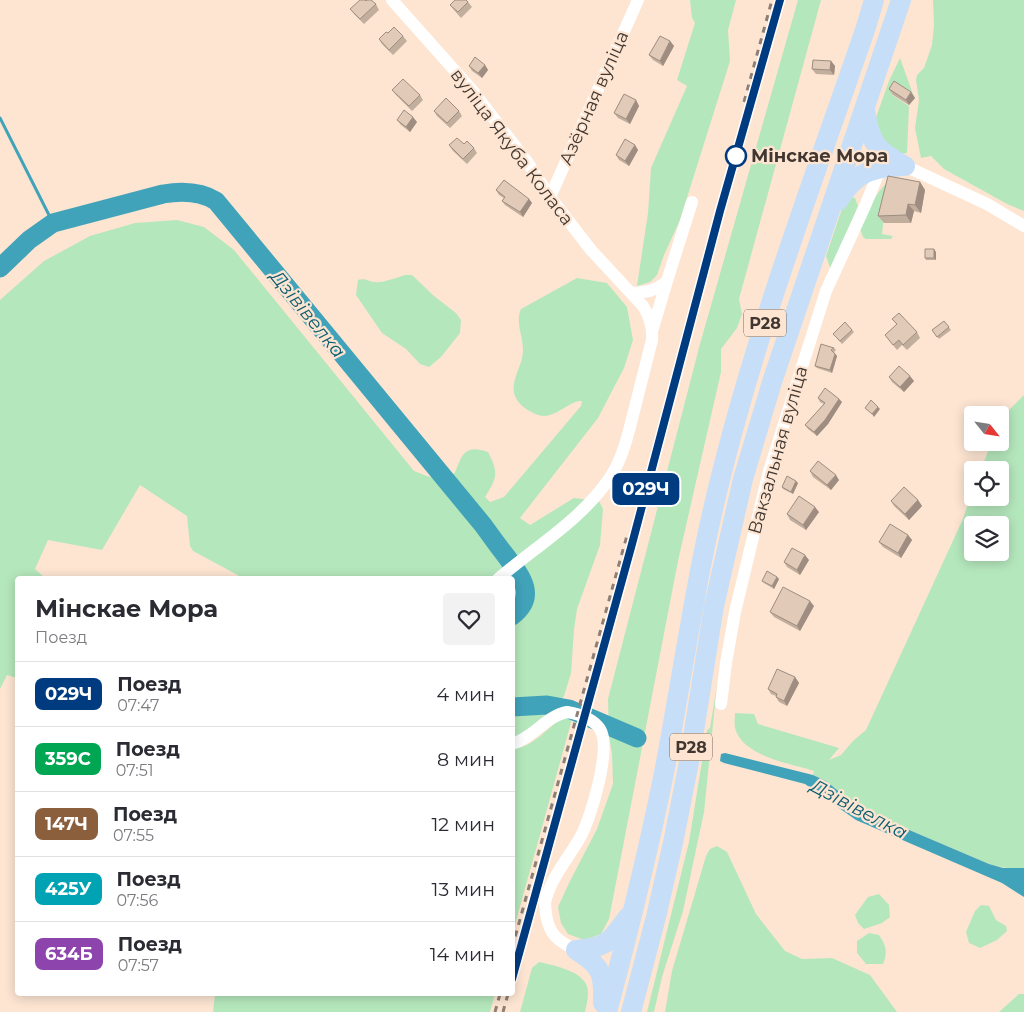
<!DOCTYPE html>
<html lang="ru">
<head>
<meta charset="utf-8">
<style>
  :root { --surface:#fff; --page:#f2f2f3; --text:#2b2b33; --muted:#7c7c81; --line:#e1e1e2 }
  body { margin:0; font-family:Montserrat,sans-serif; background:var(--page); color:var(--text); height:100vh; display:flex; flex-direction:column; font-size:19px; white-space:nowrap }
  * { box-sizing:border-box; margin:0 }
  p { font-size:16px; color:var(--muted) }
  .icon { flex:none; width:28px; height:28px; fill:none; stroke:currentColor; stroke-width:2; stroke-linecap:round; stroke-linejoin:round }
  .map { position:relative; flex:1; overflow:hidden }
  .details { position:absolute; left:15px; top:576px; width:500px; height:420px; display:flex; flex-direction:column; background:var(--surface); border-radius:5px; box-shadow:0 2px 12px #0003 }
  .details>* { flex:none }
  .badge { padding:0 10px; border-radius:8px; font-size:18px; line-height:32px }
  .needle { width:32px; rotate:120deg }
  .fabs { position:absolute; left:964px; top:406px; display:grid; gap:10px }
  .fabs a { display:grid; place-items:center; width:45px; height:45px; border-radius:5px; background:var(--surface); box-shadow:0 2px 12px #0003; font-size:25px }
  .map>.badge { position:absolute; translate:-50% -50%; box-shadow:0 0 0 2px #fff }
  .round { display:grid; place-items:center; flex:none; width:52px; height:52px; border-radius:5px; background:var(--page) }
  .headline { display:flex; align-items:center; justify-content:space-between; height:85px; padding:0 20px }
  h1 { font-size:24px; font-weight:700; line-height:38px }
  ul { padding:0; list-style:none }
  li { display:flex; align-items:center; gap:15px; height:65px; padding:0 20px; border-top:1px solid var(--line) }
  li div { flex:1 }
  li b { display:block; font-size:19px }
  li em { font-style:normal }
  li .badge { min-width:55px; font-weight:700; text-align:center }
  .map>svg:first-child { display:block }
  .green { fill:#b5e7bc; fill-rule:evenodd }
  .water { fill:#41a3ba }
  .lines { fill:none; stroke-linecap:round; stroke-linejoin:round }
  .stream { stroke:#41a3ba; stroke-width:3 }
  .river { stroke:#41a3ba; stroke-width:19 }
  .minor { stroke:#fff; stroke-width:12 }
  .trunk { stroke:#c6def7; stroke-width:20 }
  .rail { stroke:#8e7e73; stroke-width:3; stroke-dasharray:6 6; stroke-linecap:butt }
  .wall { fill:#c2ae9d }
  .shaded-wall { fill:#9e8d80 }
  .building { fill:#e1cab7; stroke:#9e8d80 }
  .line-casing { stroke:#fff; stroke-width:11 }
  .line { stroke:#003b80; stroke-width:8 }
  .stop-dot { fill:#fff; stroke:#003b80; stroke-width:2.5 }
  .labels { text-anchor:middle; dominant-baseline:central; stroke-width:4.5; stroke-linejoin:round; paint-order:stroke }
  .shield { fill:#fde5d2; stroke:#796b61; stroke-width:1 }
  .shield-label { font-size:16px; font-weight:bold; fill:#413730 }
  .street-label { font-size:18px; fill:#413730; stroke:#fde5d2 }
  .stop-label { font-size:18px; font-weight:bold; fill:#413730; stroke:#fde5d2; text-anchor:start }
  .water-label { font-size:19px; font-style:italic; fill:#0c5e6f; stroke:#fde5d2 }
</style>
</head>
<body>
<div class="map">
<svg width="1024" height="1012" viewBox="0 0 1024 1012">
  <rect width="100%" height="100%" fill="#fde5d2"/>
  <path class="green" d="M690 0H736L728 30 730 61 680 220 664 255 657 275 650 282 637 286 648 213 651 168 687 86 677 80 695 23 692 18Z
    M798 0H821L739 299 742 314 737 328 721 349V372L678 561 609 919 601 934 584 940 568 934 561 923 558 907 570 881 597 829 613 784 612 754 609 736 608 699 700 344Z
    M933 0H1024V211L1007 204 944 169 931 156 921 158 915 128 919 100 916 80 917 75 924 68 932 45 934 25Z
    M900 58 914 97 898 86 892 95 909 106 907 153 898 154 881 137 875 120 889 81Z
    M888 182 882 234 893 236 891 239H866L863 237 860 229C868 212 874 194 888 182Z
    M846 197 855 198 858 206 831 270 826 256Z
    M177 220 204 227 234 250 414 471C424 475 437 481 448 478 463 475 453 439 488 452 499 473 497 478 485 497L490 502 504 497 581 406 582 401C571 400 559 415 544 416 538 416 531 412 526 409 500 390 523 371 523 350 523 335 515 322 521 309L577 278 607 283 627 307 633 340 624 368 598 418 520 518 530 525 574 498 599 501 603 509 600 545 577 609 574 630 571 673 564 696 550 716 513 742 512 579H245L193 551 190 546 187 516 140 485 102 550 48 540 35 569 46 579H18L17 678 7 675 0 689V300L44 261 90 236 135 223Z
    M405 275H412L434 296 456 313 461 320 460 333 441 357 429 367 420 364 406 349 382 333 356 295 358 280C367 278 366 281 374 282 384 283 395 278 405 275Z
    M1024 395V868C1011 870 1001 867 989 864L874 815 859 808 826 781 813 775 814 771C790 763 743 757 735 728 734 724 735 717 735 713L754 714 758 724 839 748 829 760 841 755 853 741 866 730 962 521 972 493V498H1000V470H981L991 443 1000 442 1001 418ZM972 525H1000V552H972Z
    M717 685 704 812 683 911 662 977 654 1012H647L689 842 707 730 710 728Z
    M563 717 572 719 513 932V749C535 746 546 729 563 717Z
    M717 846 727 852 756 914 785 951 802 959 832 958 870 975 897 1012H665L672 971 706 856 710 849Z
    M879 894 889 905 890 917 882 923 864 929 858 923 855 915 868 897Z
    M981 905 989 906 996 920 1006 926 1007 931 997 940 980 948 969 943 966 932 975 911Z
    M869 933 879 935C886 945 888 952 883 964H866L857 953V941Z
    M539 962C552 965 579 970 586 984 590 992 587 1003 585 1012H520L532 968Z
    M215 994H495L490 1012H213Z
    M1019 994H1024V1012H999Z"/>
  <path class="water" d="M725 753 813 775 826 781 859 808 874 815 989 864 1003 868H1024V897L1002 883 856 820 805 784 724 763 720 761 721 754Z"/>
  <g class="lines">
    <path class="stream" d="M0 118 53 223"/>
    <path class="river" d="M0 268 29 240 53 223 163 194C181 191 200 191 216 201L483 525C491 536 498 546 506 556 521 576 538 596 512 616
      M512 707 547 705 569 709 637 738"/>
    <path class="minor" d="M392 0 472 90 528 163 550 197 591 250 643 306C650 317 653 327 652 340 646 364 640 388 634 411 628 434 623 459 609 479 581 520 535 547 498 579
      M905 166 987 204 1024 226
      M550 197 638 0
      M632 293C647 292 656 291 667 281L692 202
      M653 328 667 281
      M721 704 726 663 735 612 769 471 826 291 865 206 881 167
      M512 744C533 738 546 716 567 712 579 714 593 719 600 729 612 748 591 817 581 836 570 856 549 880 545 903 545 906 546 911 546 914 549 935 558 941 576 950"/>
    <path class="trunk" d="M865 110C870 142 875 150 905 166
      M838 201C856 172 871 167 905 166
      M576 950C609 947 609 942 628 917
      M576 950C602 966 604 974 603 1003
      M607 1012C628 933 648 853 664 773 683 674 696 574 721 476 759 323 815 176 866 27L874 0
      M631 1012 656 917 673 843 689 762 714 606 743 479 772 382 901 0"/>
    <path class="rail" d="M744 102 772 0
      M512 948 628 532
      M512 979 641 509 720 211 780 0
      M495 1012 500 994
      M503 1012 508 994"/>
  </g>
  <path class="wall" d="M366 1 376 4 379 10 364 24 354 14 350 9Z
    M468 2 472 7 461 18 454 10 450 5Z
    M388 33 403 36 407 41 393 55 382 44 379 39Z
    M670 41 674 46 663 66 653 60 649 55Z
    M831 61 835 66 834 75 816 74 812 69Z
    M485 65 488 70 482 78 472 71 469 66Z
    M889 89 911 92 915 98 909 105 893 95Z
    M392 90 420 95 423 100 412 111 396 95Z
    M636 100 639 106 630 124 618 118 614 113Z
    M434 111H459L462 116 450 128 437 116Z
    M397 120 417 122 410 132 401 125Z
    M464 144 474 148 477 153 467 164 453 151 449 145Z
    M635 145 638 150 629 166 619 160 616 155Z
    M920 182 925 190 921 213 914 211 911 223H884L878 216Z
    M496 190 529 199 532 203 523 217 505 205 502 201 504 198 499 195Z
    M936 252V260H926L925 258Z
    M892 319 917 332 920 338 907 350 902 345 897 350 885 335 897 325Z
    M944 321 951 330 939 339 932 330Z
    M852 330 854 332 842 344 833 334Z
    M834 348 836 350 834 352 837 356 832 373 817 368 815 366Z
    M889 377 914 381 904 392 892 382Z
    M818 398 839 399 842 402 828 424 817 436 808 429 805 425 824 404 820 402Z
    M810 471 839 480 831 490 813 477Z
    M798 483 793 494 783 489 782 487Z
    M918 500 922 506 909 520 894 506 891 501Z
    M819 512 806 530 790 520 787 514Z
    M908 535 912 540 901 558 883 547 879 542Z
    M809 560 800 575 787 567 784 562Z
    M777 577 779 579 774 589 764 583 762 581Z
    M814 606 800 631 774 617 770 612Z
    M795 677 799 683 787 706 779 702 776 697V696L771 694 768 689Z"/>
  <path class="shaded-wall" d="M670 41 674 46 663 66 660 61Z
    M831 61 835 66 834 75 830 70Z
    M485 65 488 70 482 78 478 73Z
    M911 92 915 98 909 105 906 100Z
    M636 100 639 106 630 124 626 119Z
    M413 117 417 122 410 132 406 127Z
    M635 145 638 150 629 166 625 161Z
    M920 182 925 190 921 213 915 205Z
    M529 199 532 203 523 217 520 212Z
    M908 204 914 211 911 223 906 215Z
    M934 249 936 252V260L934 258Z
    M835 354 837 356 832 373 830 370Z
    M910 376 914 381 904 392 900 387Z
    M839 399 842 402 828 424 817 436 814 432Z
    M878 407 880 409 874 417 872 414Z
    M836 475 839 480 831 490 827 485Z
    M796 481 798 483 793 494 791 492Z
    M918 500 922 506 909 520 905 514Z
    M815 507 819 512 806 530 803 525Z
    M908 535 912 540 901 558 898 553Z
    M805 555 809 560 800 575 797 570Z
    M777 577 779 579 774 589 772 586Z
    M810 601 814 606 800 631 797 626Z
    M795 677 799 683 787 706 784 701Z"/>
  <path class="building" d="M360 0H365L366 1 367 0H371L376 4 360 19 350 9Z
    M455 0H466L468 2 458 12 450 5Z
    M394 27 403 36 389 50 379 39 386 32 388 33Z
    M660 36 670 41 660 61 649 55Z
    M475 57 485 65 478 73 469 66Z
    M813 60 831 61 830 70 812 69Z
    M403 79 420 95 409 106 392 90Z
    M894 81 911 92 906 100 889 89Z
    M624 94 636 100 626 119 614 113Z
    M446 98 459 111 447 123 434 111Z
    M404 110 413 117 406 127 397 120Z
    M457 138 464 144 467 141 474 148 463 159 449 145Z
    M625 139 635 145 625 161 616 155Z
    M888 176 920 182 915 205 908 204 906 215 878 216Z
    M504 180 529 199 520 212 502 201 505 197 496 190Z
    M925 249H934V258H925Z
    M899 313 917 332 903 345 899 340 893 345 885 335 897 324 892 319Z
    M944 321 949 327 937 337 932 330Z
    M845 322 852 330 840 341 833 334Z
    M821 344 834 348 831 350 835 354 830 370 815 366Z
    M899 366 910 376 900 387 889 377Z
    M825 388 839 399 825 420 814 432 805 425 825 403 818 398Z
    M871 400 878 407 872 414 865 408Z
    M818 461 836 475 827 485 810 471Z
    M787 476 796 481 791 492 782 487Z
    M904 487 918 500 905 514 891 501Z
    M799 496 815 507 803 525 787 514Z
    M890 524 908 535 898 553 879 542Z
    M792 548 805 555 797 570 784 562Z
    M767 571 777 577 772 586 762 581Z
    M783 587 810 601 797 626 770 612Z
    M777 669 795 677 784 701 776 697 777 694 768 689Z"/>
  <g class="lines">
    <defs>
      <path id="line" d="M512 979 632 544 720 211 780 0"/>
    </defs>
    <use href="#line" class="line-casing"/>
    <use href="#line" class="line"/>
  </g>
  <circle class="stop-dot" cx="736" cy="156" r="10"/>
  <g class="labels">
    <g class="shield">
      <rect x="744" y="309.5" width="42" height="27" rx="4"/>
      <rect x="670" y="733.5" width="42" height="27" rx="4"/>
    </g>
    <g class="shield-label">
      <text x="765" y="323">Р28</text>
      <text x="691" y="747">Р28</text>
    </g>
    <g class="street-label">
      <text transform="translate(594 98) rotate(-66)">Азёрная вуліца</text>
      <text transform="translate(512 147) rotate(53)">вуліца Якуба Коласа</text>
      <text transform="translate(778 450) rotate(-74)">Вакзальная вуліца</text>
    </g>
    <g class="stop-label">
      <text x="751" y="156">Мінскае Мора</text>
    </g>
    <g class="water-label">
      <text transform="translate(308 314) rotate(51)">Дзівівелка</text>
      <text transform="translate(859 809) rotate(28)">Дзівівелка</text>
    </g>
  </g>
</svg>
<div class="fabs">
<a><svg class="needle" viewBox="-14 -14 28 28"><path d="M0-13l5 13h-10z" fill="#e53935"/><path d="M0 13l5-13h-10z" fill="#7c7c81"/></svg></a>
<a><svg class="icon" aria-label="locate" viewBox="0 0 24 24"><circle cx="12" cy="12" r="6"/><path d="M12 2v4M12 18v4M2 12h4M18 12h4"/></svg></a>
<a><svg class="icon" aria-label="layers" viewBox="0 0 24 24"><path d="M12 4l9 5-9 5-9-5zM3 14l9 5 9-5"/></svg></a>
</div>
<b class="badge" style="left:646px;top:489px;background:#003b80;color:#fff">029Ч</b>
<section class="details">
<div class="headline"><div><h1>Мінскае Мора</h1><p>Поезд</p></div><a class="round"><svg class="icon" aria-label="heart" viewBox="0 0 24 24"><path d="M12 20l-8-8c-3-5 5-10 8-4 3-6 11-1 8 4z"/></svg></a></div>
<ul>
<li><span class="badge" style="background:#003b80;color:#fff">029Ч</span><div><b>Поезд</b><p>07:47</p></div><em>4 мин</em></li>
<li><span class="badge" style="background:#00a651;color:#fff">359С</span><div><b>Поезд</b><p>07:51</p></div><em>8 мин</em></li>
<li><span class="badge" style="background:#8b5e3c;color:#fff">147Ч</span><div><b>Поезд</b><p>07:55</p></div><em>12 мин</em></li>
<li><span class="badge" style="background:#00a3b4;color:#fff">425У</span><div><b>Поезд</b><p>07:56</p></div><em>13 мин</em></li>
<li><span class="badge" style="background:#8e44ad;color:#fff">634Б</span><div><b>Поезд</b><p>07:57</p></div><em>14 мин</em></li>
</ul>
</section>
</div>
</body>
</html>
